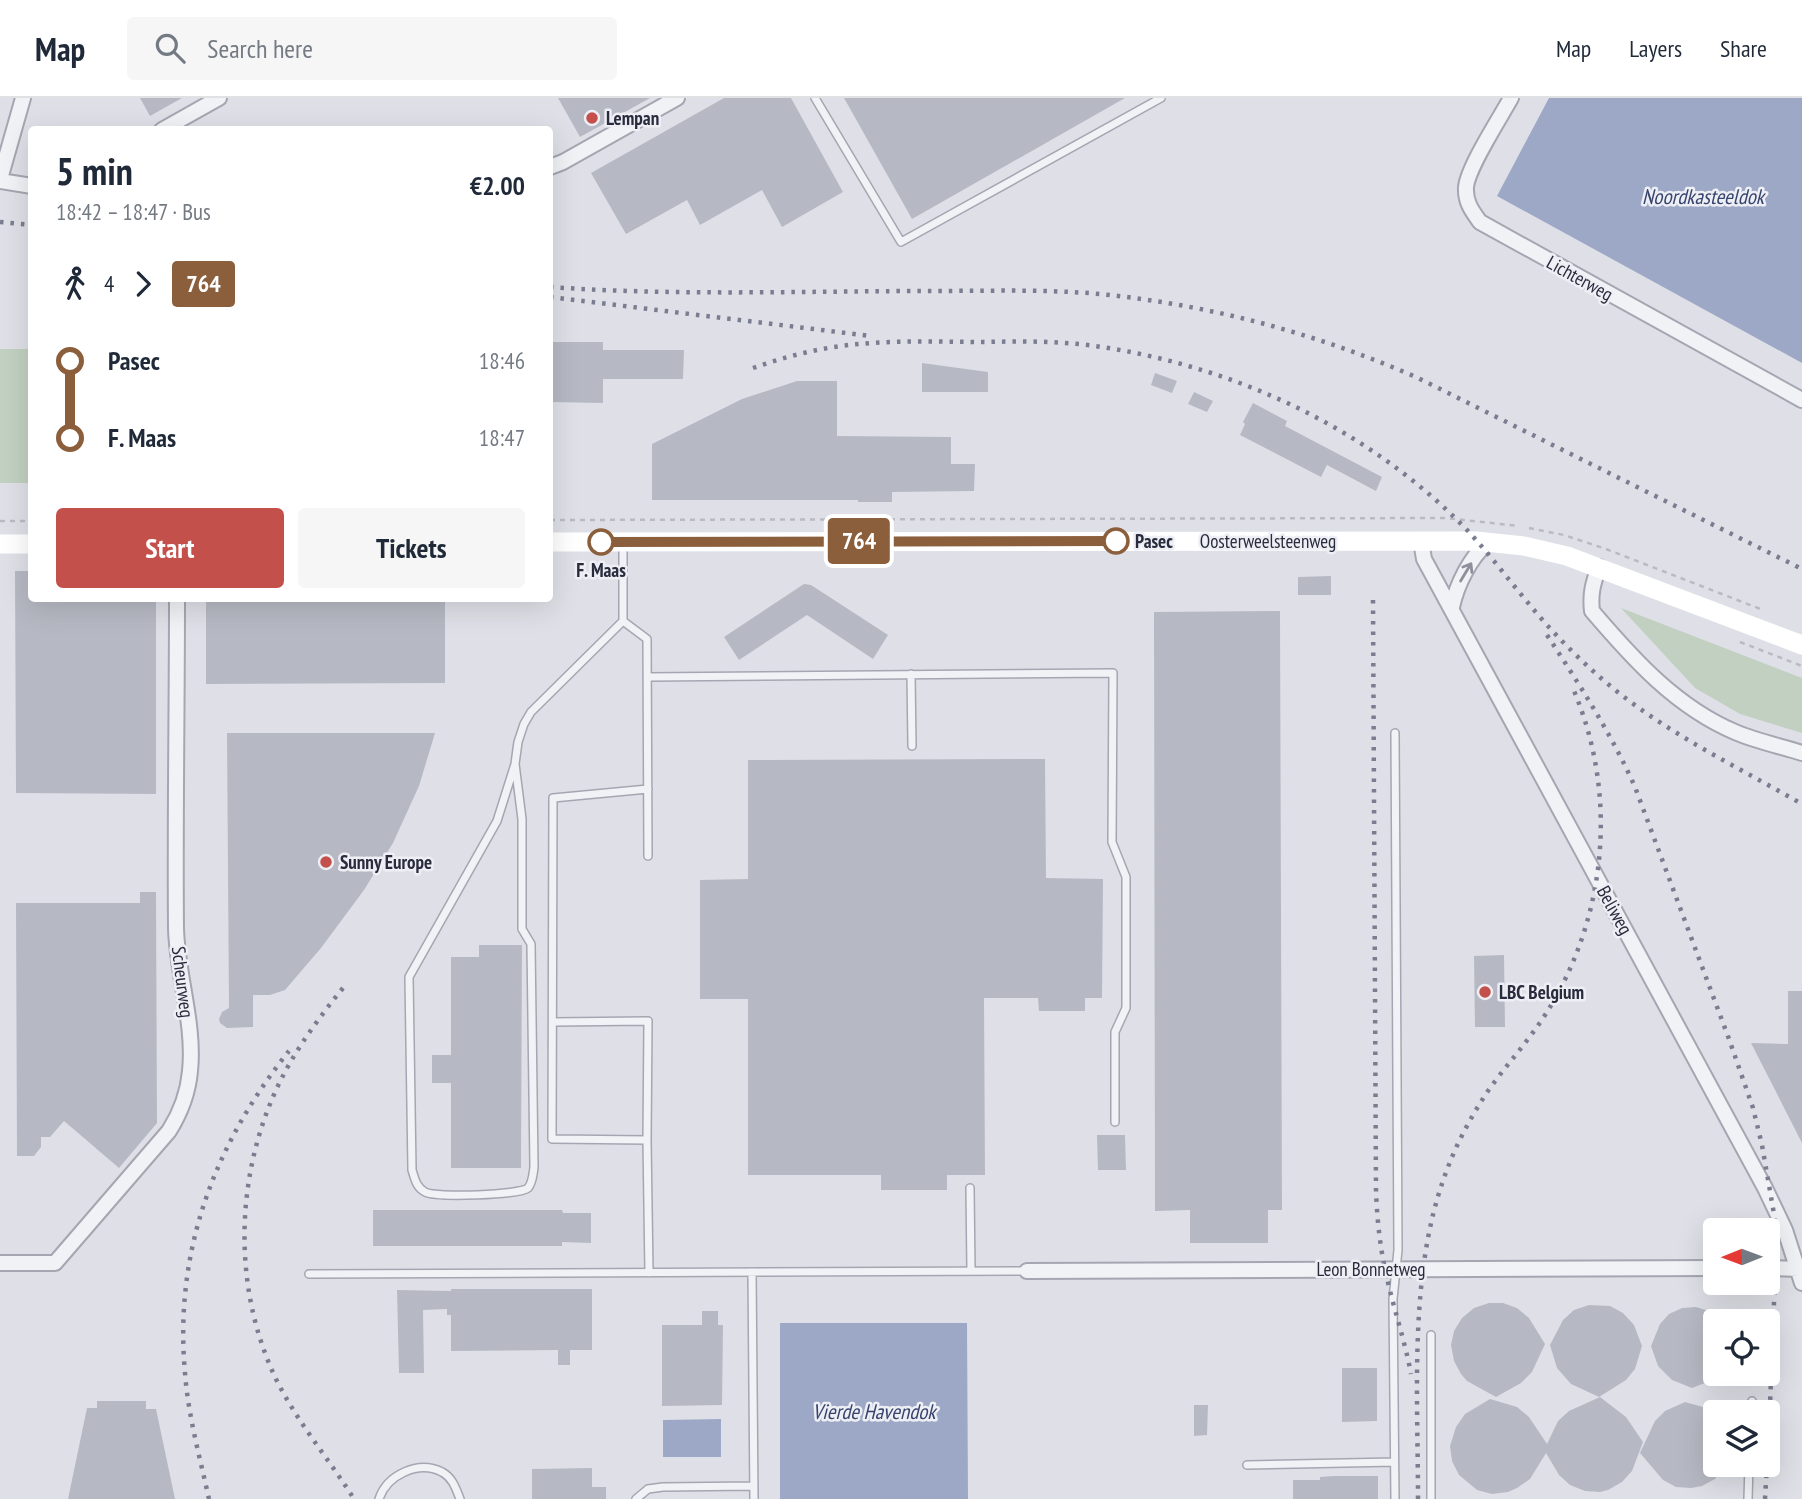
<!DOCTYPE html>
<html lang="en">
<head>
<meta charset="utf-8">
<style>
  :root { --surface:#fff; --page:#f6f6f7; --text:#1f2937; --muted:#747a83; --line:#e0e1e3; --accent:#c4504c }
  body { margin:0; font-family:"PT Sans Narrow",sans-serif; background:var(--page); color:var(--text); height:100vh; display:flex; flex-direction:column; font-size:26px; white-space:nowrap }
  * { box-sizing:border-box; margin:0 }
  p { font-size:23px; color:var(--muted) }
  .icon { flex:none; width:38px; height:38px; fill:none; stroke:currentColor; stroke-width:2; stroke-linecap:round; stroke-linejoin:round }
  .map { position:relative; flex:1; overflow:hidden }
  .side { position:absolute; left:28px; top:28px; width:525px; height:476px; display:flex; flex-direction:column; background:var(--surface); border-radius:7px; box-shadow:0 7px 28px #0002 }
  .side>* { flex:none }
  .badge { padding:0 14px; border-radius:5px; font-size:24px; line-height:46px }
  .needle { width:46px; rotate:269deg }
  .tools { position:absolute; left:1703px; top:1120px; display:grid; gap:14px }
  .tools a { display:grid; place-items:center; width:77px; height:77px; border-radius:7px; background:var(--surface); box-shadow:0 7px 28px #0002; font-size:35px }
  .map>.badge { position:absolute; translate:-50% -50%; box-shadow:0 0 0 4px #fff }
  .legs { display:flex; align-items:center; gap:10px; height:77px; padding:0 28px; font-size:23px }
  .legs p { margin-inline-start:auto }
  .overview { display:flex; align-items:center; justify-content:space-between; height:119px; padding:0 28px }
  h1 { font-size:38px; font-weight:600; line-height:52px }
  .action { display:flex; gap:14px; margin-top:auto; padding:14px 28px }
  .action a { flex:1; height:80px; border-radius:7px; background:var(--accent); color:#fff; font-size:28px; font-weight:600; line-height:80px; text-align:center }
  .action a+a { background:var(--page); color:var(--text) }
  ul { padding:0 28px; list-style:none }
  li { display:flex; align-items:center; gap:24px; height:77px; font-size:26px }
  li i { display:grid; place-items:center; width:10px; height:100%; margin:0 9px; background:currentColor }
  li i::after { content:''; width:18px; height:18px; margin:-9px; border:5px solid; border-radius:50%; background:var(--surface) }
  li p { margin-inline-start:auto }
  li:first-child i { background:linear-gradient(#0000 50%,currentColor 0) }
  li:last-child i { background:linear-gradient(currentColor 50%,#0000 0) }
  header { display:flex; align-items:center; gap:42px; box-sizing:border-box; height:98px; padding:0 35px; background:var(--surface); border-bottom:2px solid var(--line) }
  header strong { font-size:33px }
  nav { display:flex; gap:38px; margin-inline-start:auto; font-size:24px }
  .search { width:490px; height:63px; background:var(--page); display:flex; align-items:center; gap:18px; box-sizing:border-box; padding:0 24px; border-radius:7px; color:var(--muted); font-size:26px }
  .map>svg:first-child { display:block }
  .green { fill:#c1d0c0 }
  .water { fill:#9ca8c5 }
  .building { fill:#b6b9c3 }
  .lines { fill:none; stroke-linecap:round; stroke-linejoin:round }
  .service-casing { stroke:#a5a6b1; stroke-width:10 }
  .minor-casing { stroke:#a5a6b1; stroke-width:18 }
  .path { stroke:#b9bbc2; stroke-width:2.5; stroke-dasharray:5 5; stroke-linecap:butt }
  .service { stroke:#f1f2f6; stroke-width:7 }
  .minor { stroke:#f1f2f6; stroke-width:14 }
  .secondary { stroke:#fff; stroke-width:19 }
  .rail { stroke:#797d8f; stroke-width:4.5; stroke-dasharray:3.5 7; stroke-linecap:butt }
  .oneway { stroke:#8d8f9a }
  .line-1-casing { stroke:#fff; stroke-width:16 }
  .line-1 { stroke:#8b5e3c; stroke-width:10 }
  .poi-dot { fill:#c4504c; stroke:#eeeff5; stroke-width:2.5 }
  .stop-1-dot { fill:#fff; stroke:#8b5e3c; stroke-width:3.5 }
  .labels { text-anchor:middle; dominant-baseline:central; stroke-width:5; stroke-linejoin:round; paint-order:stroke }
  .poi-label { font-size:19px; font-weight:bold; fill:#292c3d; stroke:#eeeff5; text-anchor:start }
  .street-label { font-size:19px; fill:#292c3d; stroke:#eeeff5 }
  .stop-label { font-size:19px; font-weight:bold; fill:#292c3d; stroke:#eeeff5; text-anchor:start }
  .water-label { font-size:21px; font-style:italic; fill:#36446e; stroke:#eeeff5 }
</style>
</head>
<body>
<header>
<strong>Map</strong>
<div class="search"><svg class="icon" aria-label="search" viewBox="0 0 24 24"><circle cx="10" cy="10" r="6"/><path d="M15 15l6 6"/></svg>Search here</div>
<nav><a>Map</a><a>Layers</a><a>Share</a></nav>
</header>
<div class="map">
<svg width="1802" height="1401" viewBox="0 0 1802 1401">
  <rect width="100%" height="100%" fill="#dfe0e7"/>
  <path class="green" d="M0 251H31V385H0Z
    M1621 510 1802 580V635L1740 616 1695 590Z"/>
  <path class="water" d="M1549 0H1802V265L1497 98Z
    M780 1225H967L968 1401H780Z
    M721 1321V1359H663V1322Z"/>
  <path class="building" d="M140 0H182L150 18Z
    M558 0H650L580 39Z
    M724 0H791L843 94 782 129 762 92 700 127 687 102 626 136 591 75Z
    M844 0H1125L912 121Z
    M550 244H603V252H684L683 281H603V305L550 304Z
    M922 265 988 274V294H922Z
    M1155 275 1177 283 1172 295 1151 287Z
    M797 283H837V338L951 339V366H975L974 393 892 394V404H858V402H652V346L742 301Z
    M1194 294 1213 303 1207 314 1188 306Z
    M1253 305 1287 323 1285 328 1382 379 1376 393 1327 367 1321 379 1240 337 1245 326 1243 324Z
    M15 473H32V500H156V696L16 695Z
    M1331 478V497H1298V479Z
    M804 486 811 487 888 537 873 561 807 517 739 562 724 539Z
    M206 500H445V585L206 586Z
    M1280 513 1282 1112H1268V1145H1190V1112L1155 1113 1154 514Z
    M227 635H435L419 688 393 745 364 792 321 850 285 892 270 897H253V929L227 930 220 925 219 921 222 914 229 910Z
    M1045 661 1046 780 1103 781 1102 900H1085V913H1039L1038 900H984L985 1077H947V1092H881V1077H748V901H700V782L748 781V662Z
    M140 794H156L157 1025 119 1070 64 1023 50 1039H41V1049L34 1058H17L16 805H140Z
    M479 847H522L521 1070H451V985H432V957H451V859H479Z
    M1504 857 1505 929H1475L1474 858Z
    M1788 893H1802V1045L1751 945 1788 946Z
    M1097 1037H1125L1126 1072H1098Z
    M373 1112H562L563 1115H591V1145L562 1144V1148H373Z
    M451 1191H592V1252H570V1267H558V1252L451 1253V1217H447V1211L423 1212 424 1275H399L397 1192 451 1193Z
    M1489 1205H1503L1517 1210 1529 1220 1545 1246 1532 1274 1521 1285 1496 1299 1467 1283 1461 1276 1454 1263 1451 1247 1454 1233 1462 1220 1474 1210Z
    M1589 1207 1610 1208 1623 1215 1634 1227 1642 1248 1635 1271 1626 1282 1599 1299 1571 1286 1557 1270 1550 1247 1563 1222 1574 1212Z
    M1696 1209 1715 1215V1281L1692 1290 1672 1282 1658 1268 1651 1248 1660 1226 1669 1216 1682 1210Z
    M702 1213H718V1227H723L722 1307 662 1308V1227H702Z
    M1342 1270H1377V1323L1342 1324Z
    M1600 1299 1626 1319 1643 1344 1632 1373 1622 1384 1608 1392 1600 1394 1585 1393 1570 1387 1559 1377 1546 1355 1530 1381 1517 1390 1508 1394 1492 1396 1477 1392 1459 1377 1452 1363 1450 1348 1456 1329 1465 1316 1490 1301 1517 1309 1529 1319 1547 1346 1558 1323 1569 1313Z
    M97 1303H146V1311H156L175 1401H68L87 1310H97Z
    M1685 1304 1703 1309 1715 1316V1367H1727L1715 1381 1702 1388 1691 1390 1676 1389 1663 1382 1640 1355 1655 1323 1665 1313Z
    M1194 1307H1208L1207 1337 1194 1338Z
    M592 1370V1389H606V1401H532V1371Z
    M1334 1378H1378V1401H1293V1382H1320V1379Z"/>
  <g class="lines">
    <defs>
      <path id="service" d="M815 0 901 144 1161 0
        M623 523 647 541 648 758
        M911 576 912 648
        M648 579 1113 575 1112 744 1126 779V910L1115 934V1024
        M515 666 497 723 409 879 412 1072C415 1081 416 1089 425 1094 436 1100 520 1097 528 1090 533 1084 533 1076 534 1069L531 846 522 831V721L515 666 518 644 524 626 531 614 623 523V445
        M553 924 648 923 647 1042 552 1041 553 700 648 691
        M647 1042 649 1175
        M970 1090 971 1173
        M752 1174 754 1401
        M309 1176 1027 1173
        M1431 1237V1401
        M1752 1314V1303
        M1247 1367 1394 1364
        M379 1401C387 1377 418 1362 442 1374 453 1380 456 1391 460 1401
        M636 1401 648 1391 663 1389 754 1388
        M1395 1401 1393 1201 1398 1152 1395 635
        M1748 1401 1749 1367"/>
      <path id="minor" d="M1511 0C1500 20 1468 69 1466 89 1465 104 1472 113 1480 124L1802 302
        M162 32 219 0
        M550 69 563 64 677 0
        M0 81 23 0
        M0 83 32 88
        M1421 443 1424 461 1765 1090 1785 1132 1802 1185
        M1599 469C1593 485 1590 496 1592 513 1633 561 1676 609 1735 634 1756 643 1780 648 1802 655
        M1452 509C1457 486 1470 460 1488 444
        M0 1165H55L169 1033C181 1014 188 996 190 973 195 925 177 878 176 830 175 721 177 610 177 500
        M1768 1170 1799 1171
        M1027 1173 1715 1170"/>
    </defs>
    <use href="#service" class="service-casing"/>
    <use href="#minor" class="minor-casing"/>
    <path class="path" d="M550 422 1445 420 1519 428
      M0 423H32
      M1529 430 1564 437 1606 451 1763 512
      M1740 544 1802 568"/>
    <use href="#service" class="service"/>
    <use href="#minor" class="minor"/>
    <path class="secondary" d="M550 444 1476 443 1524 448 1567 458 1802 547
      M0 446H32"/>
    <path class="rail" d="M0 124 32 127
      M550 189C676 198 804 193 931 193 987 193 1044 191 1100 196 1210 207 1315 235 1416 279L1802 471
      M550 199 871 238
      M753 270C787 258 823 249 859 246 901 242 944 244 986 244 1022 243 1059 243 1095 248 1235 268 1370 331 1468 433 1491 458 1512 486 1534 512 1555 537 1578 560 1602 581 1662 633 1734 667 1802 706
      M1373 502 1376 1092C1377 1121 1380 1151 1387 1180 1394 1212 1405 1243 1411 1276
      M1547 537C1579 586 1611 635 1635 689L1729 941 1753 1010 1762 1047 1774 1116 1776 1154 1768 1357
      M343 890C317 922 293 955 276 992 235 1082 233 1191 276 1281 297 1324 329 1361 354 1401
      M209 1401C200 1360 188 1317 185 1275 174 1154 214 1047 289 953
      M1418 1401C1418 1298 1409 1177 1444 1080 1455 1048 1471 1018 1490 990 1509 964 1530 941 1547 914 1607 818 1618 697 1574 593
      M1765 1401 1767 1367"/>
  </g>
  <defs><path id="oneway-shaft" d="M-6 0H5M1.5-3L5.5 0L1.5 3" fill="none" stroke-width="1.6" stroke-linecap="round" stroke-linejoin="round" transform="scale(1.75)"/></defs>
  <use class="oneway" href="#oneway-shaft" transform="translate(1466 474) rotate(-59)"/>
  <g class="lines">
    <defs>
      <path id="line-1" d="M601 444 1116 443"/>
    </defs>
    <use href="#line-1" class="line-1-casing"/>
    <use href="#line-1" class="line-1"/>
  </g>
  <g class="poi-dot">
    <circle cx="592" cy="20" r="7"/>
    <circle cx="326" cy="764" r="7"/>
    <circle cx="1485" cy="894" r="7"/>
  </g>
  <g class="stop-1-dot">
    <circle cx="1116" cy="443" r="12"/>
    <circle cx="601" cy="444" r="12"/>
  </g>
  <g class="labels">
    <g class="poi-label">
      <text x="606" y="20">Lempan</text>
      <text x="340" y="764">Sunny Europe</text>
      <text x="1499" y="894">LBC Belgium</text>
    </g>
    <g class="street-label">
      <text transform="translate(1580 180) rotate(29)">Lichterweg</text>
      <text x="1268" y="443">Oosterweelsteenweg</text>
      <text transform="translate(1615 812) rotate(61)">Beliweg</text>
      <text transform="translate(183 884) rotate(83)">Scheurweg</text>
      <text x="1371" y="1171">Leon Bonnetweg</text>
    </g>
    <g class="stop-label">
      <text x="1135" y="443">Pasec</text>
      <text x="601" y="472" text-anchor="middle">F. Maas</text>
    </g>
    <g class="water-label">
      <text x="1703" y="98">Noordkasteeldok</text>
      <text x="874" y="1313">Vierde Havendok</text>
    </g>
  </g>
</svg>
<div class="tools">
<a><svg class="needle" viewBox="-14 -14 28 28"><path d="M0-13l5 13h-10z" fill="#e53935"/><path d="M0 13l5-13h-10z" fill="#747a83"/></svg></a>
<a><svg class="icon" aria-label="locate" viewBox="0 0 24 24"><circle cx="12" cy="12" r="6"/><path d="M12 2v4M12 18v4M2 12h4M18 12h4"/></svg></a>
<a><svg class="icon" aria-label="layers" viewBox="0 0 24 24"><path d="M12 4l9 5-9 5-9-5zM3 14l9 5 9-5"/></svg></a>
</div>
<b class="badge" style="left:859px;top:443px;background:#8b5e3c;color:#fff">764</b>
<section class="side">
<div class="overview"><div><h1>5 min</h1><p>18:42 – 18:47 · Bus</p></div><b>€2.00</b></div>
<div class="legs"><svg class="icon" aria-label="walk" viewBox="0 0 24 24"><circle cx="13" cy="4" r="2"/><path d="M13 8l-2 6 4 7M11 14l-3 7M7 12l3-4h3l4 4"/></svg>4<svg class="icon" aria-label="forward" viewBox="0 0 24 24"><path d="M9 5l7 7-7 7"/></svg><b class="badge" style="background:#8b5e3c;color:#fff">764</b></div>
<ul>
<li><i style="color:#8b5e3c"></i><b>Pasec</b><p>18:46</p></li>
<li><i style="color:#8b5e3c"></i><b>F. Maas</b><p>18:47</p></li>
</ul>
<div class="action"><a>Start</a><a>Tickets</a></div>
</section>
</div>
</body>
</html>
